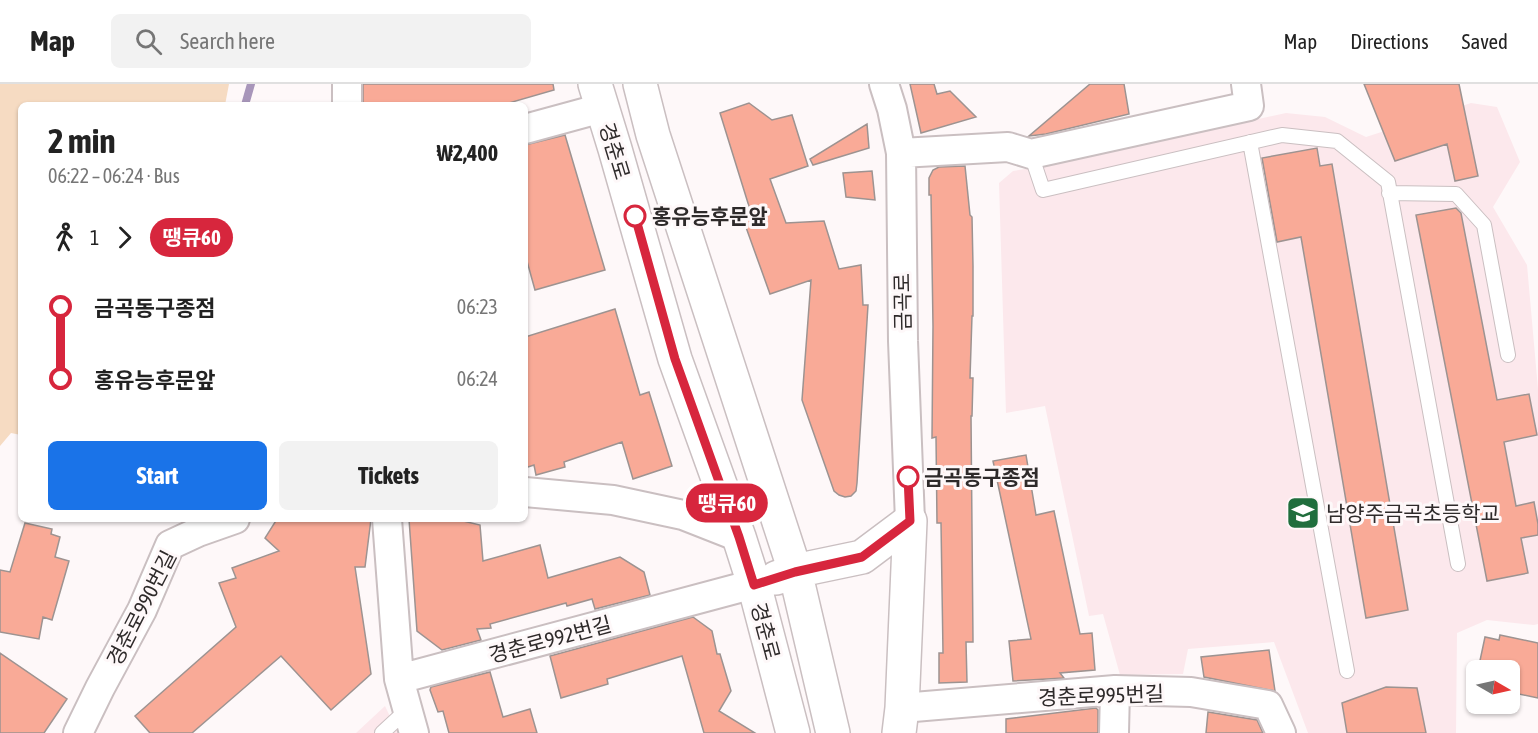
<!DOCTYPE html>
<html lang="en">
<head>
<meta charset="utf-8">
<style>
  :root { --surface:#fff; --page:#f2f2f2; --text:#222; --muted:#767676; --line:#e0e0e0; --accent:#1a73e8 }
  body { margin:0; font-family:"Asap Condensed","Noto Sans KR",sans-serif; background:var(--page); color:var(--text); height:100vh; display:flex; flex-direction:column; font-size:22px; white-space:nowrap }
  * { box-sizing:border-box; margin:0 }
  p { font-size:20px; color:var(--muted) }
  .icon { flex:none; width:33px; height:33px; fill:none; stroke:currentColor; stroke-width:2; stroke-linecap:round; stroke-linejoin:round }
  .map { position:relative; flex:1; overflow:hidden }
  .panel { position:absolute; left:18px; top:18px; width:510px; height:420px; display:flex; flex-direction:column; background:var(--surface); border-radius:9px; box-shadow:0 2px 4px #0004 }
  .panel>* { flex:none }
  .badge { padding:0 12px; border-radius:20px; font-size:21px; line-height:39px }
  .needle { width:39px; rotate:99deg }
  .fabs { position:absolute; left:1466px; top:576px; display:grid; gap:12px }
  .fabs a { display:grid; place-items:center; width:54px; height:54px; border-radius:9px; background:var(--surface); box-shadow:0 2px 4px #0004; font-size:30px }
  .map>.badge { position:absolute; translate:-50% -50%; box-shadow:0 0 0 3px #fff }
  .legs { display:flex; align-items:center; gap:9px; height:66px; padding:0 30px; font-size:20px }
  .legs p { margin-inline-start:auto }
  .overview { display:flex; align-items:center; justify-content:space-between; height:102px; padding:0 30px }
  h1 { font-size:33px; font-weight:700; line-height:45px }
  .button { display:flex; gap:12px; margin-top:auto; padding:12px 30px }
  .button a { flex:1; height:69px; border-radius:9px; background:var(--accent); color:#fff; font-size:24px; font-weight:700; line-height:69px; text-align:center }
  .button a+a { background:var(--page); color:var(--text) }
  ul { padding:0 30px; list-style:none }
  li { display:flex; align-items:center; gap:21px; height:72px; font-size:22px }
  li i { display:grid; place-items:center; width:9px; height:100%; margin:0 8px; background:currentColor }
  li i::after { content:''; width:15px; height:15px; margin:-8px; border:4px solid; border-radius:50%; background:var(--surface) }
  li p { margin-inline-start:auto }
  li:first-child i { background:linear-gradient(#0000 50%,currentColor 0) }
  li:last-child i { background:linear-gradient(currentColor 50%,#0000 0) }
  header { display:flex; align-items:center; gap:36px; box-sizing:border-box; height:84px; padding:0 30px; background:var(--surface); border-bottom:2px solid var(--line) }
  header strong { font-size:28px }
  nav { display:flex; gap:33px; margin-inline-start:auto; font-size:21px }
  .search { width:420px; height:54px; background:var(--page); display:flex; align-items:center; gap:15px; box-sizing:border-box; padding:0 21px; border-radius:9px; color:var(--muted); font-size:22px }
  .map>svg:first-child { display:block }
  .built { fill:#fce8ec }
  .green { fill:#f6dbc2 }
  .lines { fill:none; stroke-linecap:round; stroke-linejoin:round }
  .stream { stroke:#a896ba; stroke-width:8 }
  .building { fill:#f9aa97; stroke:#9d9391; stroke-width:1.5 }
  .service-casing { stroke:#cabfc1; stroke-width:16 }
  .minor-casing { stroke:#cabfc1; stroke-width:32 }
  .tertiary-casing { stroke:#cabfc1; stroke-width:36 }
  .service { stroke:#fff; stroke-width:14 }
  .minor { stroke:#fff; stroke-width:28 }
  .tertiary { stroke:#fff; stroke-width:33 }
  .line-1-casing { stroke:#fff; stroke-width:14 }
  .line-1 { stroke:#d7263d; stroke-width:9 }
  .stop-1-dot { fill:#fff; stroke:#d7263d; stroke-width:3 }
  .labels { text-anchor:middle; dominant-baseline:central; stroke-width:6; stroke-linejoin:round; paint-order:stroke }
  .street-label { font-size:21px; fill:#2e2a2a; stroke:#fef8f9 }
  .stop-label { font-size:21px; font-weight:bold; fill:#2e2a2a; stroke:#fef8f9; text-anchor:start }
  .poi-label { font-size:21px; fill:#2e2a2a; stroke:#fef8f9; text-anchor:start }
</style>
</head>
<body>
<header>
<strong>Map</strong>
<div class="search"><svg class="icon" aria-label="search" viewBox="0 0 24 24"><circle cx="10" cy="10" r="6"/><path d="M15 15l6 6"/></svg>Search here</div>
<nav><a>Map</a><a>Directions</a><a>Saved</a></nav>
</header>
<div class="map">
<svg width="1538" height="649" viewBox="0 0 1538 649">
  <rect width="100%" height="100%" fill="#fef8f9"/>
  <path class="built" d="M1471 19 1497 23 1520 78 1493 123 1527 181 1538 305V540L1534 541 1487 536 1457 549 1456 649H1308L1274 558 1188 565 1183 590 1120 591 1103 530 1089 532 1045 322 1006 329 999 99 1013 87 1054 80 1286 29 1325 33 1366 53Z
    M385 622 398 649H356Z"/>
  <path class="green" d="M0 0H229L225 21H21V351L11 349 0 362Z"/>
  <g class="lines">
    <path class="stream" d="M245 21 251 0"/>
  </g>
  <path class="building" d="M363 0H553L554 6 502 21H363Z
    M910 0H934L937 10 950 7 976 33 921 49Z
    M1090 0H1124L1129 30 1046 50 1029 52Z
    M1364 0H1459L1478 92 1455 97 1447 60 1395 77Z
    M749 19 772 36 792 31 808 82 770 95 786 139 824 137 839 185 861 181 863 221H868L857 399 856 407 851 412 845 413 839 411 834 407 802 316 811 196 770 210 743 135 752 132 720 29Z
    M867 40 869 64 813 81 810 75Z
    M565 51 605 186 535 206 525 170V61Z
    M1317 64 1320 82 1332 80 1408 526 1366 534 1301 153 1277 158 1262 74Z
    M965 82 970 131 972 133 973 182V232H972L970 294H973L972 332H971L973 558H966L967 598 939 599V569H943L941 439H937L936 353 932 354 933 242 931 111H929V94L933 86 939 83Z
    M872 87 875 116 846 113 843 89Z
    M1456 124 1461 129 1497 316 1529 310 1537 351 1504 358 1516 422 1534 418 1538 440V451L1521 454 1528 489 1487 497 1416 131Z
    M615 225 640 311 649 308 672 382 633 395 622 358 564 378 565 383 536 391 534 381 525 384V253Z
    M1026 371 1036 431 1054 427 1080 550 1092 549 1095 586 1060 589 1064 594 1013 597 1009 557 1031 555 993 377Z
    M277 435H371L365 483H355L371 590 331 626 281 572 192 649H150L135 632 236 543 219 499 236 494 232 484 279 467 265 454Z
    M409 435H455L480 441 483 477 540 461 548 494 620 473 644 488 650 511 595 525 592 515 567 522 566 519 490 540 491 544 477 545 481 556 442 566 417 547Z
    M25 439 52 445 51 450 60 453 55 473 69 477 52 536 43 533 39 555 0 548V486L10 488Z
    M693 533 712 547 717 570H720L731 607 719 627 755 649H704L682 572 607 595 608 600 561 614 550 572Z
    M1500 551 1538 559V614L1509 608V586H1478L1485 553 1499 556Z
    M1269 566 1275 607 1204 593 1201 573Z
    M0 569 67 615 44 649H0Z
    M490 588 503 633 530 625 537 649H449L443 627 438 628 430 606 431 603Z
    M1386 603 1417 604 1426 649H1347L1342 619Z
    M1096 624 1098 626V649H1006V635Z
    M1208 628 1257 636 1263 649H1206Z"/>
  <g class="lines">
    <defs>
      <path id="service" d="M1250 58 1347 587
        M1031 70 1043 106 1282 51 1337 57 1388 98 1458 480
        M1389 109 1456 110 1484 141 1508 271
        M382 649 408 625"/>
      <path id="minor" d="M884 0 892 25 901 69 903 257 910 437
        M347 21V0
        M525 45 602 24
        M901 69 1008 63 1031 70 1249 22 1246 0
        M525 408 613 416 683 431 739 453
        M387 435 399 595
        M902 624 1115 606 1191 608 1268 621 1281 649
        M78 649 100 604 142 526 170 461 198 448 235 435
        M414 649 399 595 754 500
        M1114 649 1115 606"/>
      <path id="tertiary" d="M595 0 615 65 675 275 739 453 754 500 793 649
        M640 0 653 51 795 487 833 649
        M776 494 795 487 862 473 910 437
        M899 649 902 624 910 437"/>
    </defs>
    <use href="#service" class="service-casing"/>
    <use href="#minor" class="minor-casing"/>
    <use href="#tertiary" class="tertiary-casing"/>
    <use href="#service" class="service"/>
    <use href="#minor" class="minor"/>
    <use href="#tertiary" class="tertiary"/>
  </g>
  <g class="lines">
    <defs>
      <path id="line-1" d="M635 132 675 275 739 453 754 501 795 488 862 473 910 437 908 393"/>
    </defs>
    <use href="#line-1" class="line-1-casing"/>
    <use href="#line-1" class="line-1"/>
  </g>
  <defs>
    <symbol id="school-square" viewBox="-11 -11 22 22"><rect x="-9" y="-9" width="18" height="18" rx="4" fill="#206e3d" stroke="#fef8f9"/><path d="M0-5L7-2L0 1L-7-2ZM-4 1L0 2.5L4 1V4Q0 6-4 4Z" fill="#fff"/></symbol>
  </defs>
  <g fill-rule="evenodd">
    <use href="#school-square" x="1284" y="410" width="38" height="38"/>
  </g>
  <g class="stop-1-dot">
    <circle cx="635" cy="132" r="10"/>
    <circle cx="908" cy="393" r="10"/>
  </g>
  <g class="labels">
    <g class="street-label">
      <text transform="translate(615 67) rotate(73)">경춘로</text>
      <text transform="translate(902 218) rotate(-91)">금곡로</text>
      <text transform="translate(141 524) rotate(-63)">경춘로990번길</text>
      <text transform="translate(766 547) rotate(75)">경춘로</text>
      <text transform="translate(550 555) rotate(-15)">경춘로992번길</text>
      <text transform="translate(1101 611) rotate(-2)">경춘로995번길</text>
    </g>
    <g class="stop-label">
      <text x="652" y="132">홍유능후문앞</text>
      <text x="924" y="393">금곡동구종점</text>
    </g>
    <g class="poi-label">
      <text x="1326" y="429">남양주금곡초등학교</text>
    </g>
  </g>
</svg>
<div class="fabs">
<a><svg class="needle" viewBox="-14 -14 28 28"><path d="M0-13l5 13h-10z" fill="#e53935"/><path d="M0 13l5-13h-10z" fill="#767676"/></svg></a>
</div>
<b class="badge" style="left:727px;top:419px;background:#d7263d;color:#fff">땡큐60</b>
<section class="panel">
<div class="overview"><div><h1>2 min</h1><p>06:22 – 06:24 · Bus</p></div><b>₩2,400</b></div>
<div class="legs"><svg class="icon" aria-label="walk" viewBox="0 0 24 24"><circle cx="13" cy="4" r="2"/><path d="M13 8l-2 6 4 7M11 14l-3 7M7 12l3-4h3l4 4"/></svg>1<svg class="icon" aria-label="forward" viewBox="0 0 24 24"><path d="M9 5l7 7-7 7"/></svg><b class="badge" style="background:#d7263d;color:#fff">땡큐60</b></div>
<ul>
<li><i style="color:#d7263d"></i><b>금곡동구종점</b><p>06:23</p></li>
<li><i style="color:#d7263d"></i><b>홍유능후문앞</b><p>06:24</p></li>
</ul>
<div class="button"><a>Start</a><a>Tickets</a></div>
</section>
</div>
</body>
</html>
